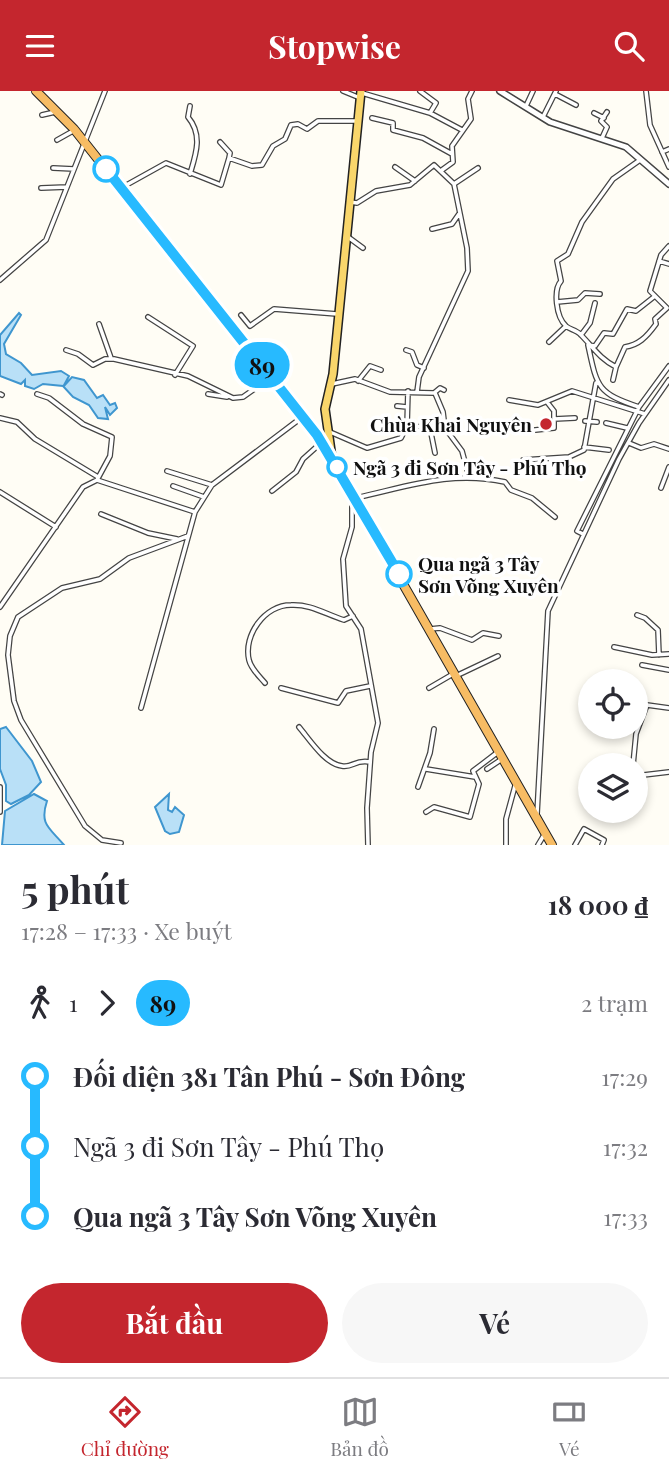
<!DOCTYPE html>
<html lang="vi">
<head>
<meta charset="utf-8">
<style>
  :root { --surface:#fff; --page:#f7f7f7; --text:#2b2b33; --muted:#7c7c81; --line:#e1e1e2; --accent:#c4262e }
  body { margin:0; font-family:"Playfair Display",serif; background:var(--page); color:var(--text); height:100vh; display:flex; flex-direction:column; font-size:26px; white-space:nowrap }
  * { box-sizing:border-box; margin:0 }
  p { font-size:23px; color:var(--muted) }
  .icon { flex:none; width:38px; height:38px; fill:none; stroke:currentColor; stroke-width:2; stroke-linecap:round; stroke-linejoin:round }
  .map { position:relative; height:754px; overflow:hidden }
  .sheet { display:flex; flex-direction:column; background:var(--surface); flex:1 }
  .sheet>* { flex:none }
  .badge { padding:0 14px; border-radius:23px; font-size:24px; line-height:46px }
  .buttons { position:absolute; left:578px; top:578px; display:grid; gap:14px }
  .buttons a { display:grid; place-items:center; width:70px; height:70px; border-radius:50%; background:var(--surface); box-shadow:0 4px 10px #0003; font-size:35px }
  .map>.badge { position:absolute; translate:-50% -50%; box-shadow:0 0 0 4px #fff }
  .legs { display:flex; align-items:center; gap:10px; height:77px; padding:0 21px; font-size:23px }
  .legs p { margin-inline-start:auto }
  .headline { display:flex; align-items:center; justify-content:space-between; height:119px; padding:0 21px }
  h1 { font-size:38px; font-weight:700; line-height:52px }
  .action { display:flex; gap:14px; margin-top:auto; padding:14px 21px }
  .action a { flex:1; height:80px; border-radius:42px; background:var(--accent); color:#fff; font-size:28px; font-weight:700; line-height:80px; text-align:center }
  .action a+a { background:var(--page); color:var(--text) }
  ul { padding:0 21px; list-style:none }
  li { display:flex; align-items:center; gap:24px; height:70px; font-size:26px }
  li i { display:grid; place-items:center; width:10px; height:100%; margin:0 9px; background:currentColor }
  li i::after { content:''; width:18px; height:18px; margin:-9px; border:5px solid; border-radius:50%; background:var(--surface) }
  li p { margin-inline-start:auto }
  li:first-child i { background:linear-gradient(#0000 50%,currentColor 0) }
  li:last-child i { background:linear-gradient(currentColor 50%,#0000 0) }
  header { display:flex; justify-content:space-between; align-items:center; height:91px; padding:0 21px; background:var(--accent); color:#fff; font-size:32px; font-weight:700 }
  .menu { display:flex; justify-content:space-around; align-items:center; height:98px; border-top:2px solid var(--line); background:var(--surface); font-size:19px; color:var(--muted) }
  .menu a { display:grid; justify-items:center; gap:4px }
  .menu .on { color:var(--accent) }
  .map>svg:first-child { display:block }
  .water { fill:#b9e0f7; stroke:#3f96cf; stroke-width:2 }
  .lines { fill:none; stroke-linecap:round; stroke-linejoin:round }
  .minor-casing { stroke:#444; stroke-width:6 }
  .tertiary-casing { stroke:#444; stroke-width:8 }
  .primary-casing { stroke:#222; stroke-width:10 }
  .trunk-casing { stroke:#222; stroke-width:10 }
  .minor { stroke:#fff; stroke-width:3.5 }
  .tertiary { stroke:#fff; stroke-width:5 }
  .primary { stroke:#f9d66b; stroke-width:7 }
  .trunk { stroke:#f7bc64; stroke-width:8 }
  .line-1-casing { stroke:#fff; stroke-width:16 }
  .line-1 { stroke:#27baff; stroke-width:10 }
  .stop-1-dot { fill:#fff; stroke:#27baff; stroke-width:3.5 }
  .poi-dot { fill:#c4262e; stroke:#fff; stroke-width:2.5 }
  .labels { text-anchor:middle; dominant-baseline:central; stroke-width:7; stroke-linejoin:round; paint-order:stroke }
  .poi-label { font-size:19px; font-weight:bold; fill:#111; stroke:#fff; text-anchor:end }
  .stop-label { font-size:19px; font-weight:bold; fill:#111; stroke:#fff; text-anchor:start }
</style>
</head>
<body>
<header><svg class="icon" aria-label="menu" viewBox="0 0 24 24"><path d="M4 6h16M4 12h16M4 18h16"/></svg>Stopwise<svg class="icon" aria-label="search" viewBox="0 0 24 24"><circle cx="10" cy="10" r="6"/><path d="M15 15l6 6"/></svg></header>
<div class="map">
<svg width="669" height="754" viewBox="0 0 669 754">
  <rect width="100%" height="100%" fill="#fffdf5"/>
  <path class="water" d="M19 222 21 224 4 253 6 263 21 272 32 284 61 280 69 285 63 296 72 286 84 289 97 307 103 304 110 314 115 312 117 317 110 324 105 316 108 328 98 327 89 314 73 306 63 295 43 293 34 298 25 295V289L21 293 0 285V244Z
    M6 636 32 670 41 691 29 704 11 713 6 710V694L0 678V638Z
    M34 703 47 710C39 734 50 737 64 754H2L5 720Z
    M169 703 168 719 172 721 175 716 184 724 179 741 170 743 165 740 155 716Z"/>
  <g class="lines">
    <defs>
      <path id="minor" d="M343 0 360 7
        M646 0 650 34 669 76
        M362 2 430 22 436 12 420 0
        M555 3 576 14
        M190 15 188 26C203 44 196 63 190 83
        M526 15 533 0
        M430 22 462 39
        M594 22 604 27
        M42 24 55 21
        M543 26 556 0
        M372 27 393 32V39L423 47 452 63
        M602 47 607 36 601 30 607 21
        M57 49 73 40
        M220 51 230 62 229 67
        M662 61 669 58
        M640 69 613 88 582 131 568 163 557 170 561 190C553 199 556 226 566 235 569 238 576 239 580 243 593 256 599 267 616 276L625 256C638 254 646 247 656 233L655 228 667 217 650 200 661 164 669 155
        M395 76 415 90
        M53 77 74 78
        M442 79 453 71 452 55 471 28 468 8 472 0
        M454 93 478 77
        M41 97 67 96
        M121 97 166 72 221 94 229 67 252 75 262 74 273 55 285 48 291 34 298 33 307 38 318 30H355
        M350 111 357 112 376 100 410 94 434 74 454 93 467 157 468 180 419 286 417 301
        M432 138 452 133 459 123
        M348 146 363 157
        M659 170 669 173
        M0 189 46 149 105 0
        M557 211 578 209 585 202 600 203
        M241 224 250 235 274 218 337 223
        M148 226 193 255 175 284
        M99 233 111 267
        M581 244 590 232 595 212
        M549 251 566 235
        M66 259 78 263 93 274 105 268H114L188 285 233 307 243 306 270 287
        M406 259 412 261 417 274 424 277
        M613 289 616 276
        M358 290 370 275 381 279
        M332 293 355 288 390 301 434 302 440 297 444 299
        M435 302 443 321 445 337 462 360 469 386
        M0 303 2 304
        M37 303 49 307 83 333 112 346 110 365 97 389 195 421 212 394 301 327
        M208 303 227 306
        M509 309 538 314 572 300 645 323
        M397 315 407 316
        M639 316C597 302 597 296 588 254L595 255 604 242 613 243 627 218 636 220 655 205
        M0 327 17 331 35 348 98 386
        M554 328 575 327
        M585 330 597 331
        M606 332 627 337
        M406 336 445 335
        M430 337 435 362
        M526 340 554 337V320L547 311
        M330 341 367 357 401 347 407 335 408 300
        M629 352 641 357 654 353 669 358
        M584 356 609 359
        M523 369 569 366 584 359 596 292
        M167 380 212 394
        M173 395 204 406
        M661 397 669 376
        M272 400 296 381 303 368 322 351
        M0 401 56 436
        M355 407C407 396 450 379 505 391L511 399 532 407 555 426
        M352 408V436L343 468 346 515 361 538 378 632 371 661 367 717 368 754
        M101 423 148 442 177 448
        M583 443 577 440 639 316 669 275
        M0 516 83 396 97 389
        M637 524 645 527 658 539 659 564
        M430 538 440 537 472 549 483 542 499 545
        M614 556 652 564 669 563
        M642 574 669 579
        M458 584 498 565
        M265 592C260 586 251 578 249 569 243 544 265 514 291 514 311 513 325 523 344 529L353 525
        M281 597 338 612 346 600 370 595
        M429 597 453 583
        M141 617 195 421
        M299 636C310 649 325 673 342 675 353 677 355 668 370 671
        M633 674 636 643 647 614 669 617
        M426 678 475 686
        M487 678 502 668
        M635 685 669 681
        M0 696V721
        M418 696 430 662 434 638
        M426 721 434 716 470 726 479 693 473 680 498 661
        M537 723 548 520 619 368 639 332 669 289
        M121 752 102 749 85 735 21 629 14 610 8 564 10 545 18 526 62 497 100 488 129 467 188 445
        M506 754V728L515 695
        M538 754 544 744
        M575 754 584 738 604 749 602 754"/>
      <path id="tertiary" d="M500 0 550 31 626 56 669 93"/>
      <path id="primary" d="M332 367 325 318 333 283 361 0"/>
      <path id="trunk" d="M36 0 74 38 322 351 552 754"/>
    </defs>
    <use href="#minor" class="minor-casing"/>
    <use href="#tertiary" class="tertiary-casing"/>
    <use href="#primary" class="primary-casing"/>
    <use href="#trunk" class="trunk-casing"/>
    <use href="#minor" class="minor"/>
    <use href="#tertiary" class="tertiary"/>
    <use href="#primary" class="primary"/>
    <use href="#trunk" class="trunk"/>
  </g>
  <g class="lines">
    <defs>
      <path id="line-1" d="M106 78 317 344 399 483"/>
    </defs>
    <use href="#line-1" class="line-1-casing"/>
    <use href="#line-1" class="line-1"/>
  </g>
  <g class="stop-1-dot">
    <circle cx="106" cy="78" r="12"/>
    <circle cx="337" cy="376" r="9"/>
    <circle cx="399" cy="483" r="12"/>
  </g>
  <circle class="poi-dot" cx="546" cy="333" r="7"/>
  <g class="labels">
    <g class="poi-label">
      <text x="532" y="333">Chùa Khai Nguyên</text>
    </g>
    <g class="stop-label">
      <text x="353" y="376">Ngã 3 đi Sơn Tây - Phú Thọ</text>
      <text x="418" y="472">Qua ngã 3 Tây<tspan x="418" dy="22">Sơn Võng Xuyên</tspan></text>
    </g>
  </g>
</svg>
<div class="buttons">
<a><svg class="icon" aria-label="locate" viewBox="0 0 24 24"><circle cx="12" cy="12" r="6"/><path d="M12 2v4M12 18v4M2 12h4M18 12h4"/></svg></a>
<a><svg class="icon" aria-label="layers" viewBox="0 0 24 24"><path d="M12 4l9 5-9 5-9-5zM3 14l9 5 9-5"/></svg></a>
</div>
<b class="badge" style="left:262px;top:274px;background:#27baff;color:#111">89</b>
</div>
<section class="sheet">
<div class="headline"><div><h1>5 phút</h1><p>17:28 – 17:33 · Xe buýt</p></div><b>18 000 ₫</b></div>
<div class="legs"><svg class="icon" aria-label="walk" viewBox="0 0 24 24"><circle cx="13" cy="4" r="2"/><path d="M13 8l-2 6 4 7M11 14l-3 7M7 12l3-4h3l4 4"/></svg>1<svg class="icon" aria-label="forward" viewBox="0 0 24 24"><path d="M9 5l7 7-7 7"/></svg><b class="badge" style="background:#27baff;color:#111">89</b><p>2 trạm</p></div>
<ul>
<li><i style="color:#27baff"></i><b>Đối diện 381 Tân Phú - Sơn Đông</b><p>17:29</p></li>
<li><i style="color:#27baff"></i><span>Ngã 3 đi Sơn Tây - Phú Thọ</span><p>17:32</p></li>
<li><i style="color:#27baff"></i><b>Qua ngã 3 Tây Sơn Võng Xuyên</b><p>17:33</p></li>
</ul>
<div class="action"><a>Bắt đầu</a><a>Vé</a></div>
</section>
<nav class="menu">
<a class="on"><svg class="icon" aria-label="directions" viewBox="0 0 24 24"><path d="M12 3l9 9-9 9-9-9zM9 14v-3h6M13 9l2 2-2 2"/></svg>Chỉ đường</a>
<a><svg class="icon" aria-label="map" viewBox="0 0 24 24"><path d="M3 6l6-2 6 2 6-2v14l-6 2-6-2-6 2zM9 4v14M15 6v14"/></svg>Bản đồ</a>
<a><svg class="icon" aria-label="tickets" viewBox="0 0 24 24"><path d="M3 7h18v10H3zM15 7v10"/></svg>Vé</a>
</nav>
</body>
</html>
